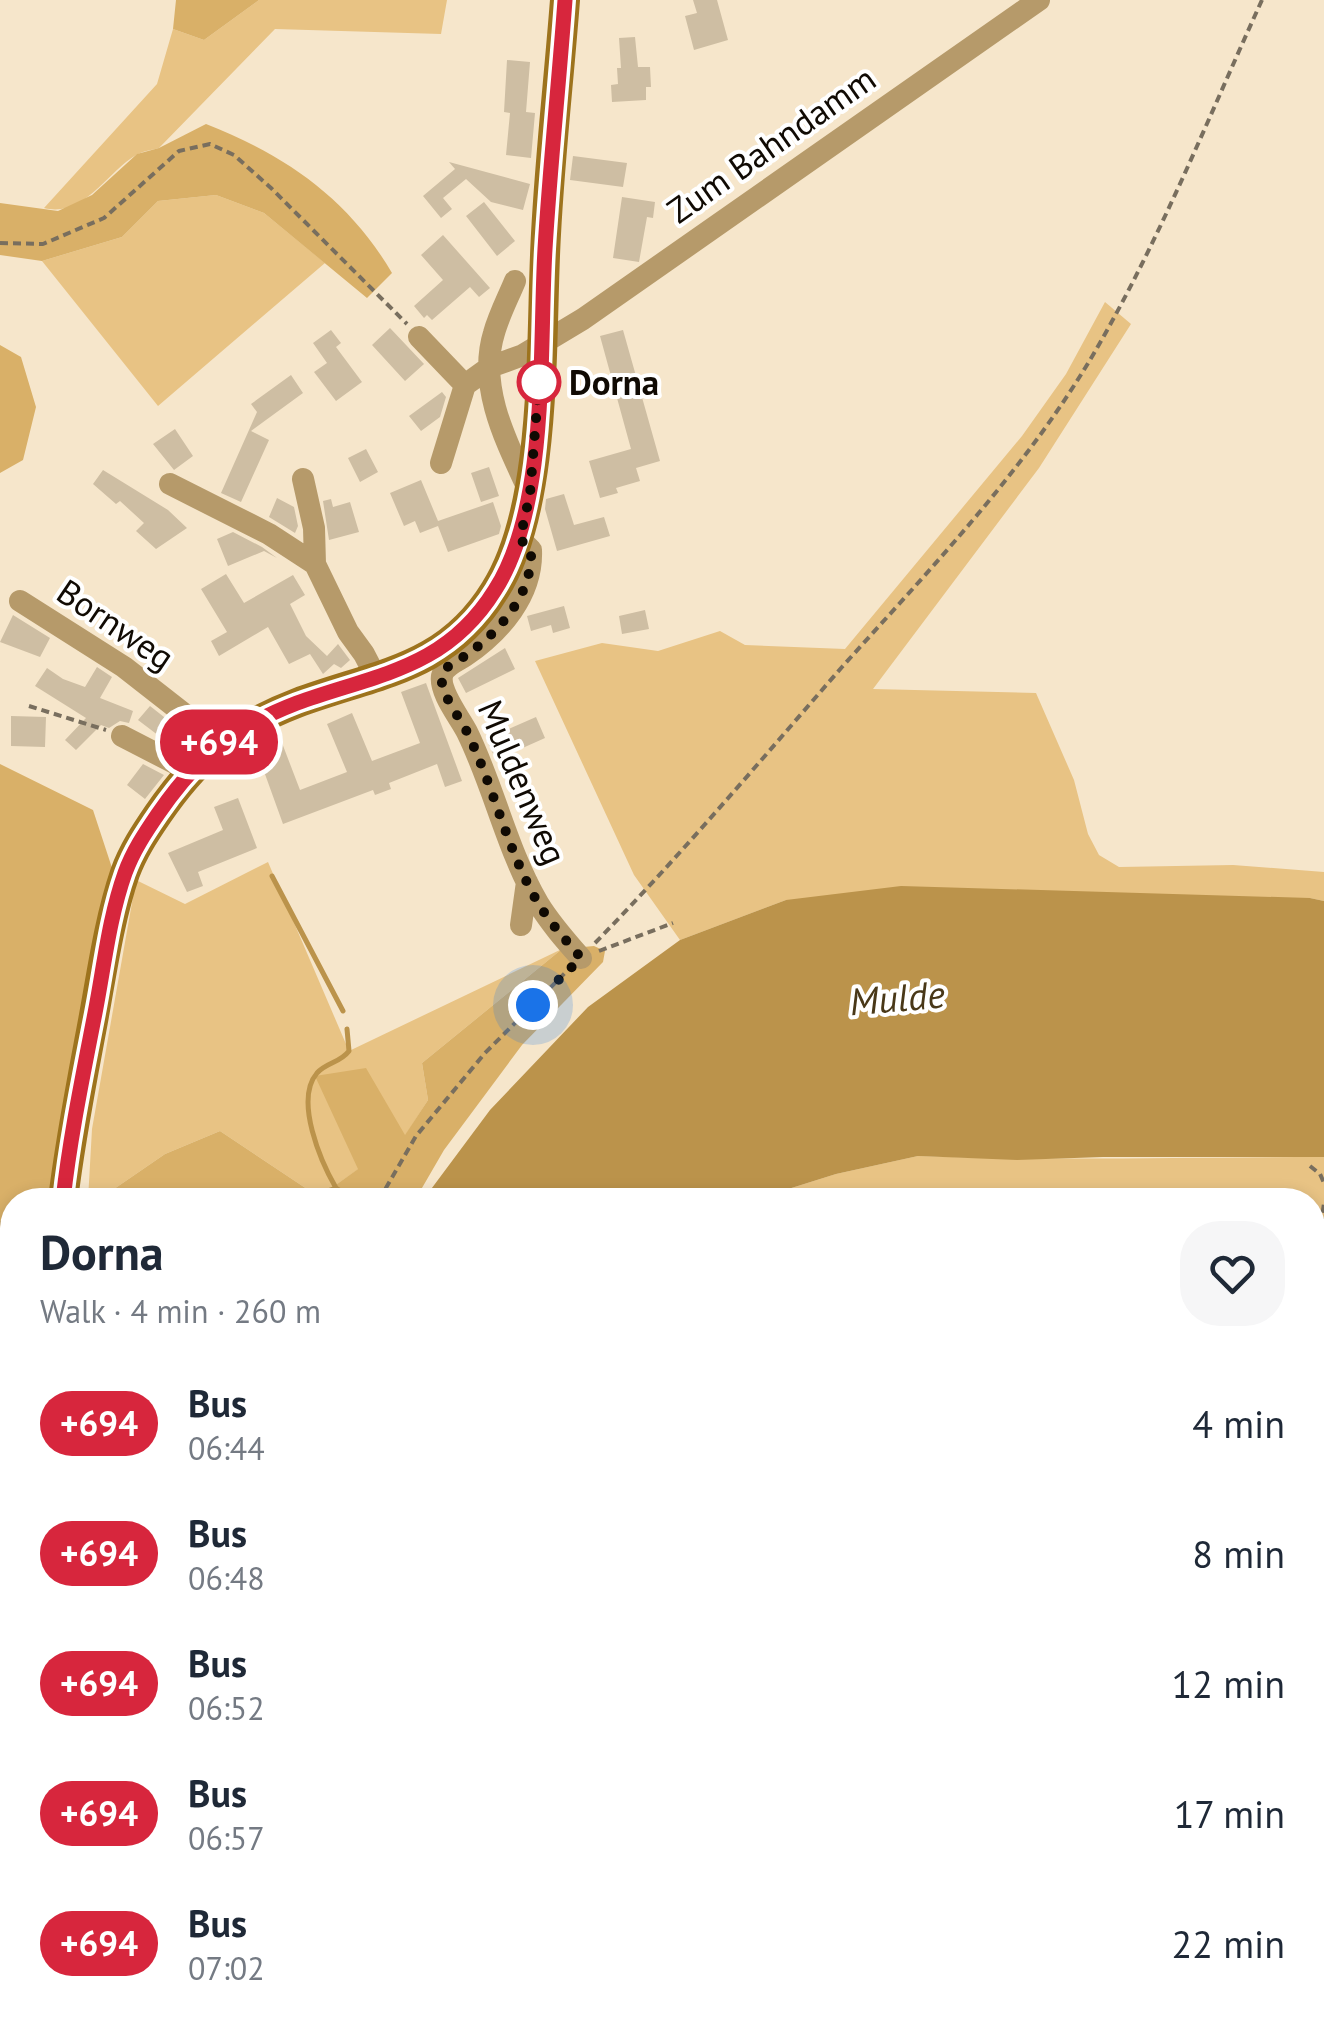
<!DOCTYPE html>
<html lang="en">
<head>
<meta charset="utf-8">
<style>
  :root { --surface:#fff; --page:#f6f6f7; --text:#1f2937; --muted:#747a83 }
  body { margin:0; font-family:"PT Sans",sans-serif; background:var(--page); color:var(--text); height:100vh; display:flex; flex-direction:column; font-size:38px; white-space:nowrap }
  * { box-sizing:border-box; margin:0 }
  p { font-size:32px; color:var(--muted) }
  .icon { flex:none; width:55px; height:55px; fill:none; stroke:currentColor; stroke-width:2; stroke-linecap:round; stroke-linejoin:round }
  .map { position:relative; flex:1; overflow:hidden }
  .details { position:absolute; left:0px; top:1188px; width:1325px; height:842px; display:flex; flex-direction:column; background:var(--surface); border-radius:40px 40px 0 0; box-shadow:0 5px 15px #0003 }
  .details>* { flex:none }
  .badge { padding:0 20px; border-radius:32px; font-size:35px; line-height:65px }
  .you { position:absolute; width:50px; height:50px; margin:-25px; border:8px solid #fff; border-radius:50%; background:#1a73e8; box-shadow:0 0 0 15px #1a73e833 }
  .map>.badge { position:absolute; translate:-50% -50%; box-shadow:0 0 0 5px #fff }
  .round { display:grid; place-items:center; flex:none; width:105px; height:105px; border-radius:40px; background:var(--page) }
  .headline { display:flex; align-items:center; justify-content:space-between; height:170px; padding:0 40px }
  h1 { font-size:48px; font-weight:700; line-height:75px }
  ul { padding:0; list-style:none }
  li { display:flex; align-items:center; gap:30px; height:130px; padding:0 40px }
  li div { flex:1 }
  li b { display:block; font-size:38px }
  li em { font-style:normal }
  li .badge { min-width:110px; font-weight:700; text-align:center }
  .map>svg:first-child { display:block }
  .green { fill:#e8c384 }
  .forest { fill:#d9b068 }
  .water { fill:#bb934b }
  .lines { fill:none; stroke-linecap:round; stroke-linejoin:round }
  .stream { stroke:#bb934b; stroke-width:5 }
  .building { fill:#cebea3 }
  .path { stroke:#786e5e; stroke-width:4; stroke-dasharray:8 5; stroke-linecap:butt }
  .street { stroke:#b69a6a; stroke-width:22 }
  .secondary { stroke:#9d731d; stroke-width:30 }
  .line-casing { stroke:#fff; stroke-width:22 }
  .line { stroke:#d7263d; stroke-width:15 }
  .walk { stroke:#100a03; stroke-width:10; stroke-dasharray:0 18 }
  .stop-dot { fill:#fff; stroke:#d7263d; stroke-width:5 }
  .labels { text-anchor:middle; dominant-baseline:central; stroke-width:8; stroke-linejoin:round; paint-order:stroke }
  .street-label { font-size:35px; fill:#100a03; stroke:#fff }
  .stop-label { font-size:35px; font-weight:bold; fill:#100a03; stroke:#fff; text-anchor:start }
  .water-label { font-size:38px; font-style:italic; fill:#493818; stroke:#fff }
</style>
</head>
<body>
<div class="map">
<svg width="1324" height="2029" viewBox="0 0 1324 2029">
  <rect width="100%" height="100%" fill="#f6e6cb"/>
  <path class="green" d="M259 0H447L441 34 275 29 159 148C152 150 143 151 136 155 107 172 84 218 44 208L157 84 173 29 204 40Z
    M216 195 264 213 325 263 158 406 42 261 122 237 158 201Z
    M1105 302 1131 324 1039 468 873 689 1036 693 1074 780 1088 834 1099 855 1119 867 1233 865 1324 872V901L1310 898 786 900 680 940 634 875 535 661 602 643 658 651 720 631 745 645 845 649 1022 436 1066 374Z
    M268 862 349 1051 562 949 422 1063 428 1100 405 1136 319 1197 220 1131 165 1154 98 1200H88L92 1129 136 880 185 904Z
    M918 1156C1053 1161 1189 1157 1324 1157V1417L1313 1421 1312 1200H753L836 1174Z
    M618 2018H1001L1010 2029H631Z"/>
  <path class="forest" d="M176 0H259L204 40 173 29Z
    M206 124C285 155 348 198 392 273L367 298 264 213 216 195 158 201 122 237 42 261 0 255V203L58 211 92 195 137 154 159 148Z
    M0 345 21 357 36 407 23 460 0 473Z
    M0 764 93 810 114 874 53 1200H12V1676L0 1671Z
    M594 946 605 951 603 962 522 1045 444 1150 415 1200H98L165 1154 220 1131 319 1197 358 1169 315 1076 366 1068 405 1135 428 1100 422 1063 562 949Z
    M12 2014V2018H228L235 2029H0Z
    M259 2018H361L368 2029H267Z"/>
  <path class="water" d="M901 886 1310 898 1324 901V1157H1103L1017 1160 918 1156 836 1174 753 1200H423L490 1110 588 1007 680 940 786 900Z
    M361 2018H618L631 2029H368Z"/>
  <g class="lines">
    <path class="stream" d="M272 876 343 1011
      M336 1188C321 1162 294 1100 317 1073 327 1062 340 1063 349 1051L347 1029
      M301 1200 336 1188 355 1200
      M0 1223 12 1227
      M0 1535 6 1533"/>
  </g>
  <path class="building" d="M693 0H717L728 40 694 50 685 16 697 13Z
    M635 37 638 67H650L651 87H646V100L612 102 611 85 618 84 617 68H621L619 38Z
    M507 60 530 62 526 112 535 113 531 158 506 155 510 113 504 112Z
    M573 156 627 163 623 187 570 180Z
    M449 162 530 184 523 210 491 202 466 179 443 198 452 209 441 218 423 196 455 169Z
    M622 197 655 202 653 218 647 217 639 262 613 258Z
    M484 202 515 241 497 256 466 216Z
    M443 235 490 288 479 297 470 287 432 320 427 315 424 318 414 306 443 280 421 255Z
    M390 328 424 364 405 381 372 345Z
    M331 330 341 343 336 347 362 382 336 401 314 372 327 363 313 343Z
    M623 330 660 461 636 468 640 481 616 488 618 493 600 498 589 461 631 449 600 336Z
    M291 375 303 393 251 431 269 440 241 502 221 493 257 412 251 404Z
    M442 392 446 397 440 417 421 431 409 416Z
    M175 429 193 456 174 470 153 444Z
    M366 449 378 472 360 482 348 458Z
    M489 467 499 496 481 502 471 473Z
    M103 470 168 510 187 528 156 549 136 531 144 523 120 501 116 504 93 484Z
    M421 480 438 521 493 502 501 526 499 534 448 552 438 526 420 533 415 521 404 526 390 493Z
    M564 494 574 525 604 517 610 536 557 551 545 509 546 499Z
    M277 498 294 507 298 526 295 533 269 517Z
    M331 499 333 507 350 502 359 532 329 540 323 501Z
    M233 532 262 547 277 558 264 551 228 566 217 539Z
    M226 574 244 603 293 575 305 595 290 604 306 636 327 656 338 644 350 660 341 668 334 664 323 674 310 654 289 664 268 627 219 656 211 641 227 632 201 589Z
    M564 606 570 628 553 633 551 625 531 631 527 616Z
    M645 610 649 629 622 634 619 616Z
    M13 615 50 638 40 657 0 642Z
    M505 648 515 669 466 693 458 678Z
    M97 667 112 677 100 698 133 711 129 723 120 721 109 728 101 725 76 750 65 740 86 718 35 686 47 668 63 679 85 687Z
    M426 683 462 781 445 787 437 764 389 783 391 789 375 795 373 790 283 824 257 752 282 743 300 790 347 772 327 724 352 713 372 761 420 743 401 692Z
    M150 706 178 728 167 742 138 720Z
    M11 716 46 717 45 747 11 746Z
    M536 717 545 738 496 760 486 739Z
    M143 764 164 775 145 799 127 785Z
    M238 798 257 848 198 872 203 886 187 892 168 853 223 830 214 807Z"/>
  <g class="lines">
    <path class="path" d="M0 243 43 244 104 218 179 151 210 144 234 155 271 188 407 324
      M29 706 106 730
      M595 943C681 855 761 760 842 667 932 567 1029 466 1097 348 1161 237 1209 116 1262 0
      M599 951 673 923
      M1310 1166 1320 1174 1324 1183
      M379 1200 416 1136 485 1053 567 971
      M1312 1290 1324 1203
      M1312 1327 1321 1409 1320 1431
      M0 1842H12
      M327 2018 332 2029"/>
    <path class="street" d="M515 281C508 298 499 315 494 333 477 388 508 445 530 493
      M419 337 465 385
      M441 463 465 385 490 367 523 355 583 319 1039 0
      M303 479 314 528 315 564
      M170 484 269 534 315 564 348 632 364 654 377 679
      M520 539 531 550C533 595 500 632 465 656 457 661 444 666 442 676 439 692 460 718 467 732 494 787 507 850 538 903 550 923 565 940 581 958
      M20 601 124 667 220 742
      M122 736 190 771
      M521 925 527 882
      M1312 1448 1318 1451 1324 1461
      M0 1501 12 1489
      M1312 1805 1324 1803
      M1014 2018 1020 2029"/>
    <path class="secondary" d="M63 1200C70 1140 82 1080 93 1021 102 972 109 920 125 873 133 851 145 833 158 814 198 756 232 728 297 703 377 673 446 670 495 590 549 505 540 336 546 234 550 156 559 78 565 0
      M240 2018 247 2029"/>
  </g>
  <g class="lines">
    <defs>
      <path id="line" d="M63 1200C70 1137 83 1075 95 1013 104 967 109 918 125 873 133 851 145 833 158 814 198 756 232 728 297 703 377 674 446 669 495 590 549 506 539 349 545 249 550 166 559 83 565 0"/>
    </defs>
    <use href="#line" class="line-casing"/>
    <use href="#line" class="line"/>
    <path class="walk" d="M533 1005 581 958C566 940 550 923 538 903 507 850 494 787 467 732 460 718 439 692 442 676 444 666 457 661 465 656 499 632 533 595 531 550L520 539 530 494 539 382"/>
  </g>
  <circle class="stop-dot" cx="539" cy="382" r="20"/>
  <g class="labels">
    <g class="street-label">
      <text transform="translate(771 144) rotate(-35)">Zum Bahndamm</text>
      <text transform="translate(116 624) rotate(34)">Bornweg</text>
      <text transform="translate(523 782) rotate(67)">Muldenweg</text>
    </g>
    <g class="stop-label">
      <text x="569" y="382">Dorna</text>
    </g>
    <g class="water-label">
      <text transform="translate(897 997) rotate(-5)">Mulde</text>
    </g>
  </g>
</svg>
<div class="you" style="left:533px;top:1005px"></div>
<b class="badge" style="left:219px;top:742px;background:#d7263d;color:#fff">+694</b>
<section class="details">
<div class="headline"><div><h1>Dorna</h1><p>Walk · 4 min · 260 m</p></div><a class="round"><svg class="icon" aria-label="heart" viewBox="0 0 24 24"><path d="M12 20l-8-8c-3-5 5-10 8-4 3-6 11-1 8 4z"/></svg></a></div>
<ul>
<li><span class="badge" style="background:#d7263d;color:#fff">+694</span><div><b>Bus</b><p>06:44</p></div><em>4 min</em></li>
<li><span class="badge" style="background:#d7263d;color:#fff">+694</span><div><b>Bus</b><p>06:48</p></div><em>8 min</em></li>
<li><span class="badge" style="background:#d7263d;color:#fff">+694</span><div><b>Bus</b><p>06:52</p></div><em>12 min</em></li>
<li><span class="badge" style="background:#d7263d;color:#fff">+694</span><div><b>Bus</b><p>06:57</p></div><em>17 min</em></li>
<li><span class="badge" style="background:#d7263d;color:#fff">+694</span><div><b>Bus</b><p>07:02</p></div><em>22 min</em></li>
</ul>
</section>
</div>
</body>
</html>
